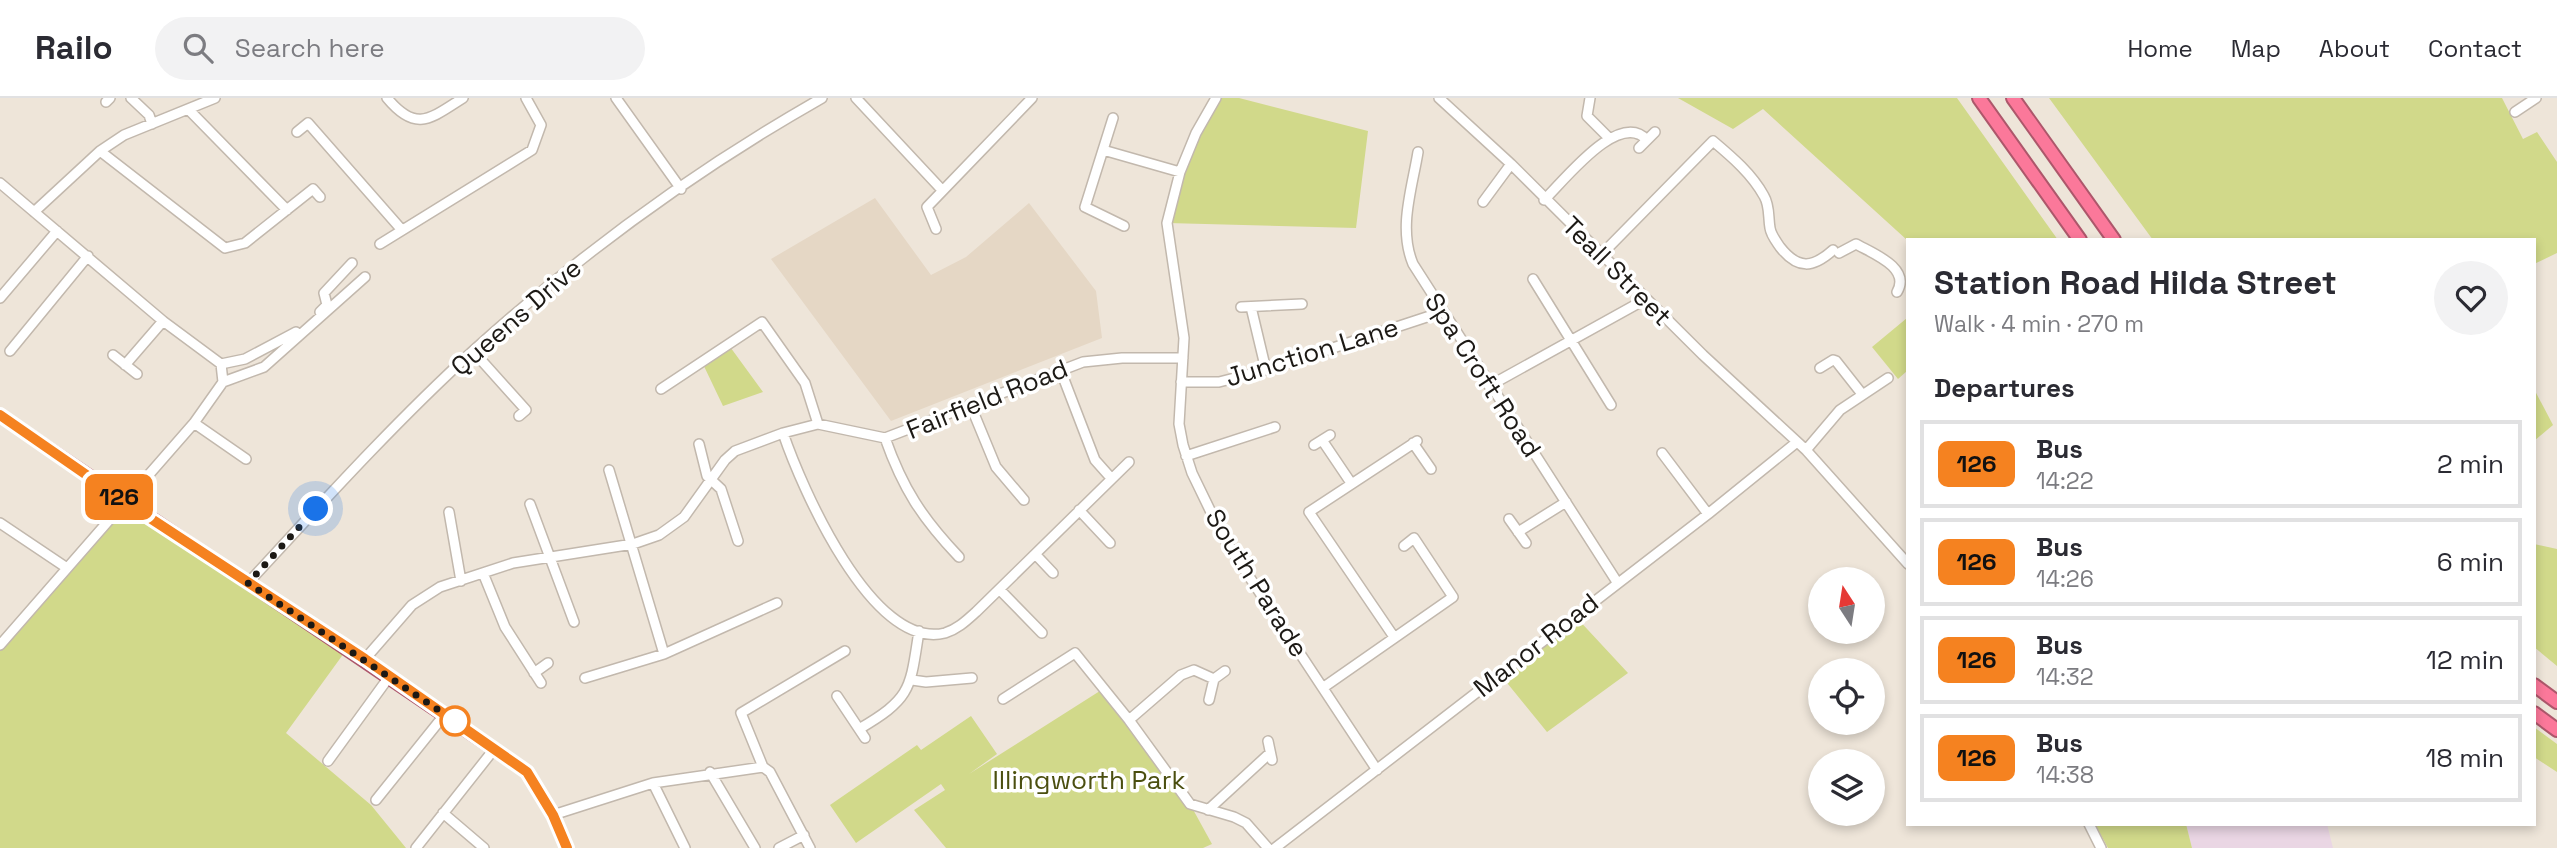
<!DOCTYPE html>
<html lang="en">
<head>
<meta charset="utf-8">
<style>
  :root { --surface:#fff; --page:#f2f2f3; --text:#2b2b33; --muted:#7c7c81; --line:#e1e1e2 }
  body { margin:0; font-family:"Space Grotesk",sans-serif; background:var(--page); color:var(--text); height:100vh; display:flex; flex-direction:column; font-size:26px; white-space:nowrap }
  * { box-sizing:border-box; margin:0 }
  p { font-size:23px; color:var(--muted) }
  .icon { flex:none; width:38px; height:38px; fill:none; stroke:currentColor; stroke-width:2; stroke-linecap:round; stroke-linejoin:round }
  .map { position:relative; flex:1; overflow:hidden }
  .drawer { position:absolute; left:1906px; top:140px; width:630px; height:588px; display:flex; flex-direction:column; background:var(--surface); border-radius:0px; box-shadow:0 4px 10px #0003 }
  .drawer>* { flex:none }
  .badge { padding:0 14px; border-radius:10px; font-size:24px; line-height:46px }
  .needle { width:46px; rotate:348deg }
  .controls { position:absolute; left:1808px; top:469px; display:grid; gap:14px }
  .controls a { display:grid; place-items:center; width:77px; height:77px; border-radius:50%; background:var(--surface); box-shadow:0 4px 10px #0003; font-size:35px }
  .you { position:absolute; width:35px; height:35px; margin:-18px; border:5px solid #fff; border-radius:50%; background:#1a73e8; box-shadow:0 0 0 10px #1a73e833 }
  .map>.badge { position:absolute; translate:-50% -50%; box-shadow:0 0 0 4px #fff }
  h2 { padding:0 28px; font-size:26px; line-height:63px }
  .round { display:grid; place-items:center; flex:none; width:74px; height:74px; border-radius:37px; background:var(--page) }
  .overview { display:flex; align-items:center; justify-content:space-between; height:119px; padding:0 28px }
  h1 { font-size:33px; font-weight:600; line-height:52px }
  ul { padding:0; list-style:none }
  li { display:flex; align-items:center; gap:21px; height:88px; margin:0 14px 10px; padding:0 14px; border:4px solid var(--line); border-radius:0px }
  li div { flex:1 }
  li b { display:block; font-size:26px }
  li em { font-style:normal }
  li .badge { min-width:77px; font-weight:700; text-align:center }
  header { display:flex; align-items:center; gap:42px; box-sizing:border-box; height:98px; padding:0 35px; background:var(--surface); border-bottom:2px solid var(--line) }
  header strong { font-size:33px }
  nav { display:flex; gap:38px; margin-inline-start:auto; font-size:24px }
  .search { width:490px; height:63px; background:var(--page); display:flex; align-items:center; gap:18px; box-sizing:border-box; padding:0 24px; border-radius:38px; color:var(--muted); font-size:26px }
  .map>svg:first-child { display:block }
  .industrial { fill:#ead6e4 }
  .built { fill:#e5d7c5 }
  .green { fill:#d1d98a }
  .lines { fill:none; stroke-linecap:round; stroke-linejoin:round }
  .minor-casing { stroke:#c2b8ad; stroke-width:12 }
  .major-casing { stroke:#ad576b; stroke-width:14 }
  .highway-casing { stroke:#ad576b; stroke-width:16 }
  .minor { stroke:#fff; stroke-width:9 }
  .major { stroke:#fdaec2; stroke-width:10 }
  .highway { stroke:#fb789a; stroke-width:12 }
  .line-casing { stroke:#fff; stroke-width:16 }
  .line { stroke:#f58220; stroke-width:10 }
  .walk { stroke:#1c1915; stroke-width:7; stroke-dasharray:0 12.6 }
  .stop-dot { fill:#fff; stroke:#f58220; stroke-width:3.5 }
  .labels { text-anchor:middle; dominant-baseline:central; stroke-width:7; stroke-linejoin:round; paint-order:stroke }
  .street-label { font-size:26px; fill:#1c1915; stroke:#fff }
  .park-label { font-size:26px; fill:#4b4f10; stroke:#fff }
</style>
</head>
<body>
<header>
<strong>Railo</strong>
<div class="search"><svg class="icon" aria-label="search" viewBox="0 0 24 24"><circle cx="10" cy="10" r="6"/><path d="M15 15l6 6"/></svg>Search here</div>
<nav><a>Home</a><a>Map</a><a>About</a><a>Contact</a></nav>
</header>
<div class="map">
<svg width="2557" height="750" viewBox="0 0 2557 750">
  <rect width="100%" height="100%" fill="#eee5d9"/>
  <path class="industrial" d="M2186 726H2327L2333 750H2192Z"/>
  <path class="built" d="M875 100 931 177 966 159 1029 105 1096 193 1102 240 891 323 771 161Z"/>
  <path class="green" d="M1216 0H1239L1368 33 1356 130 1167 125 1174 94Z
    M1678 0H1957L2058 142H1907L1763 11 1733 31Z
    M2049 0H2502L2523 41 2537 34 2557 64V155L2534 166V142H2153Z
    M1907 220V273L1898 281 1872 249Z
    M728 246 763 294 723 308 702 264Z
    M2534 291 2553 327 2534 343Z
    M127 405 347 551 286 635 371 707 406 750H0V547Z
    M2534 446 2557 451V568L2534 549Z
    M1575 518 1628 575 1547 634 1499 575Z
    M1103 591 1190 706 1212 746 1203 750H946L914 712 945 692 941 686 856 745 830 707 917 647 921 652 971 618 997 656 969 676Z
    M2534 629 2557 646V674L2534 659Z
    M2095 726H2186L2192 750H2108Z"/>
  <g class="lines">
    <defs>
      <path id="minor" d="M131 0 149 17 152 26
        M387 0C416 35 430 21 463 0
        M616 0 681 91
        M856 0 942 92
        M1216 0 1196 35 1180 74 1167 125 1184 240 1179 326 1183 347 1192 375 1223 439 1377 672
        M1439 0 1511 66 1703 257 1806 352 1908 466
        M1590 0 1587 18 1608 39
        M106 4 110 0
        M189 12 287 112
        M2515 14 2536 0
        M1113 20 1085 109 1124 128
        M297 34 308 25 401 131
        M1639 50 1655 34
        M1103 52 1180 74
        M100 53 225 150 245 145 313 91 320 99
        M1418 54C1412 91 1398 130 1413 166L1617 484
        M0 85 163 223 221 266 223 284 194 325 0 547
        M1544 102C1564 83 1619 11 1647 42
        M1483 104 1511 66
        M34 114 100 53 124 37 215 0
        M936 131 927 109 1032 0
        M380 146 532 52 541 27 526 0
        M1839 155 1856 146C1874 156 1911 170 1897 194
        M1601 157 1713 43C1732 59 1752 76 1764 98 1770 108 1768 119 1770 130 1771 137 1776 143 1780 149 1798 172 1813 170 1833 152
        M1533 181 1611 307
        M0 200 57 133
        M1241 209 1302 206
        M1251 209 1266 272
        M320 214 327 207 324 195 352 165
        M10 253 88 158
        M473 253 526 312 519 318
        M113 257 137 276
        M221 266 245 261 296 234
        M125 267 163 223
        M1820 270 1833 262 1836 263 1862 296
        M1060 271 1095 362 1111 380
        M223 284 264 269 365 179
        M1181 284H1219L1266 272 1442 214
        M1489 288 1646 201
        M661 291 762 224 805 285 818 326
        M970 306 996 369 1024 402
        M194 325 246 361
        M783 335C801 388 872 553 945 535 958 531 967 522 976 514L1129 364
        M885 340C903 391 922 420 959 459
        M1322 342 1351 385
        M1413 345 1431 371
        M699 346 707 378 721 391 738 443
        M1314 347 1330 337
        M1806 352 1840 312 1888 280
        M1662 355 1708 416
        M1186 358 1275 329
        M609 372 664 556
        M530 406 574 524
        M1079 412 1110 445
        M449 414 461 483
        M1509 421 1526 445
        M0 425 67 470
        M1518 434 1566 404
        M1036 457 1053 475
        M483 475 505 529 541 585
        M248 485C321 406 394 325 474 252 579 157 699 70 822 0
        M1000 492 1042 535
        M1394 539 1309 414 1417 343
        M365 561 412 507 440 489 513 465 633 446 659 437 684 419 725 362 735 353 783 335 818 326 885 340 1083 264 1122 260H1183
        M534 575 548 565
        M585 580 664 556 777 505
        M912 582 926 584 972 580
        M1324 589 1453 499 1414 440 1404 448
        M837 598 865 640
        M1003 601 1075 555 1129 622 1190 706 1234 719 1246 725 1268 750
        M1209 602 1214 581 1225 573
        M1129 622 1181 577 1194 572 1214 581
        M859 631C912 600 910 591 919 533
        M1268 643 1272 662
        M328 663 389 579
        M763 669 741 615 845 553
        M710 674 755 750
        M653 685 685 750
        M376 702 445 616
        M1208 712 1270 655
        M443 715 484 750
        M553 717 653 685 763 669 770 674 810 750
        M2089 726 2101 750
        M416 750 495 650
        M779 750 804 737
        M1275 750 1708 416 1797 344"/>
      <path id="major" d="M0 317 527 674 553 717 567 750"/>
      <path id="highway" d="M1979 0 2080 142
        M2013 0 2114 142
        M2534 587 2557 604
        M2534 615 2557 632"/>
    </defs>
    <use href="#minor" class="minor-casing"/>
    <use href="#major" class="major-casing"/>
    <use href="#highway" class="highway-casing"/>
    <use href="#minor" class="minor"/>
    <use href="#major" class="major"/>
    <use href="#highway" class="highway"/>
  </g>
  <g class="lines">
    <defs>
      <path id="line" d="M0 317 127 405 365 561 527 674 553 717 567 750"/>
    </defs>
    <use href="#line" class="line-casing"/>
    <use href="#line" class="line"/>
    <path class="walk" d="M316 411 248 485 461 627 455 623"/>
  </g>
  <circle class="stop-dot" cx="455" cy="623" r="14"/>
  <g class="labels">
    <g class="street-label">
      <text transform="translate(1617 173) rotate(45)">Teall Street</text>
      <text transform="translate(516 219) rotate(-41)">Queens Drive</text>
      <text transform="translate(1312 254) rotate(-17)">Junction Lane</text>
      <text transform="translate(1483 277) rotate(57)">Spa Croft Road</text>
      <text transform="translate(987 301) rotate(-22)">Fairfield Road</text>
      <text transform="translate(1257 485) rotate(58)">South Parade</text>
      <text transform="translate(1536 547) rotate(-38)">Manor Road</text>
    </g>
    <g class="park-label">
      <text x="1089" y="682">Illingworth Park</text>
    </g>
  </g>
</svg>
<div class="controls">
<a><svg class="needle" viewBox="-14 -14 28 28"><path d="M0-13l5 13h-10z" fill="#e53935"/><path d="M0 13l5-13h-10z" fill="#7c7c81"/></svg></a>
<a><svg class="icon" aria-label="locate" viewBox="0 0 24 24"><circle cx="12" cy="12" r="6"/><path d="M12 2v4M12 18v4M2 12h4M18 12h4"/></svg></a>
<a><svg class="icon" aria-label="layers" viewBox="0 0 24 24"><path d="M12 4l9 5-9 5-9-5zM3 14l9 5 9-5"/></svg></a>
</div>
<div class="you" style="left:316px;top:411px"></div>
<b class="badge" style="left:119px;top:399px;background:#f58220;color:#111">126</b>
<section class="drawer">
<div class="overview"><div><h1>Station Road Hilda Street</h1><p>Walk · 4 min · 270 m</p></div><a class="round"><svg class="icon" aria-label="heart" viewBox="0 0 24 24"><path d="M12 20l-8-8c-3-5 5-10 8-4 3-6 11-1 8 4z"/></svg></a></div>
<h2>Departures</h2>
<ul>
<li><span class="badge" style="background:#f58220;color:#111">126</span><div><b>Bus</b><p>14:22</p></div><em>2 min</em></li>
<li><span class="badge" style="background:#f58220;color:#111">126</span><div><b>Bus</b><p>14:26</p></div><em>6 min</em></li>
<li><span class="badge" style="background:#f58220;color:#111">126</span><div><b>Bus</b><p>14:32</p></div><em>12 min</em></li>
<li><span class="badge" style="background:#f58220;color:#111">126</span><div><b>Bus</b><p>14:38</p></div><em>18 min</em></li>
</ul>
</section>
</div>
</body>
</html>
